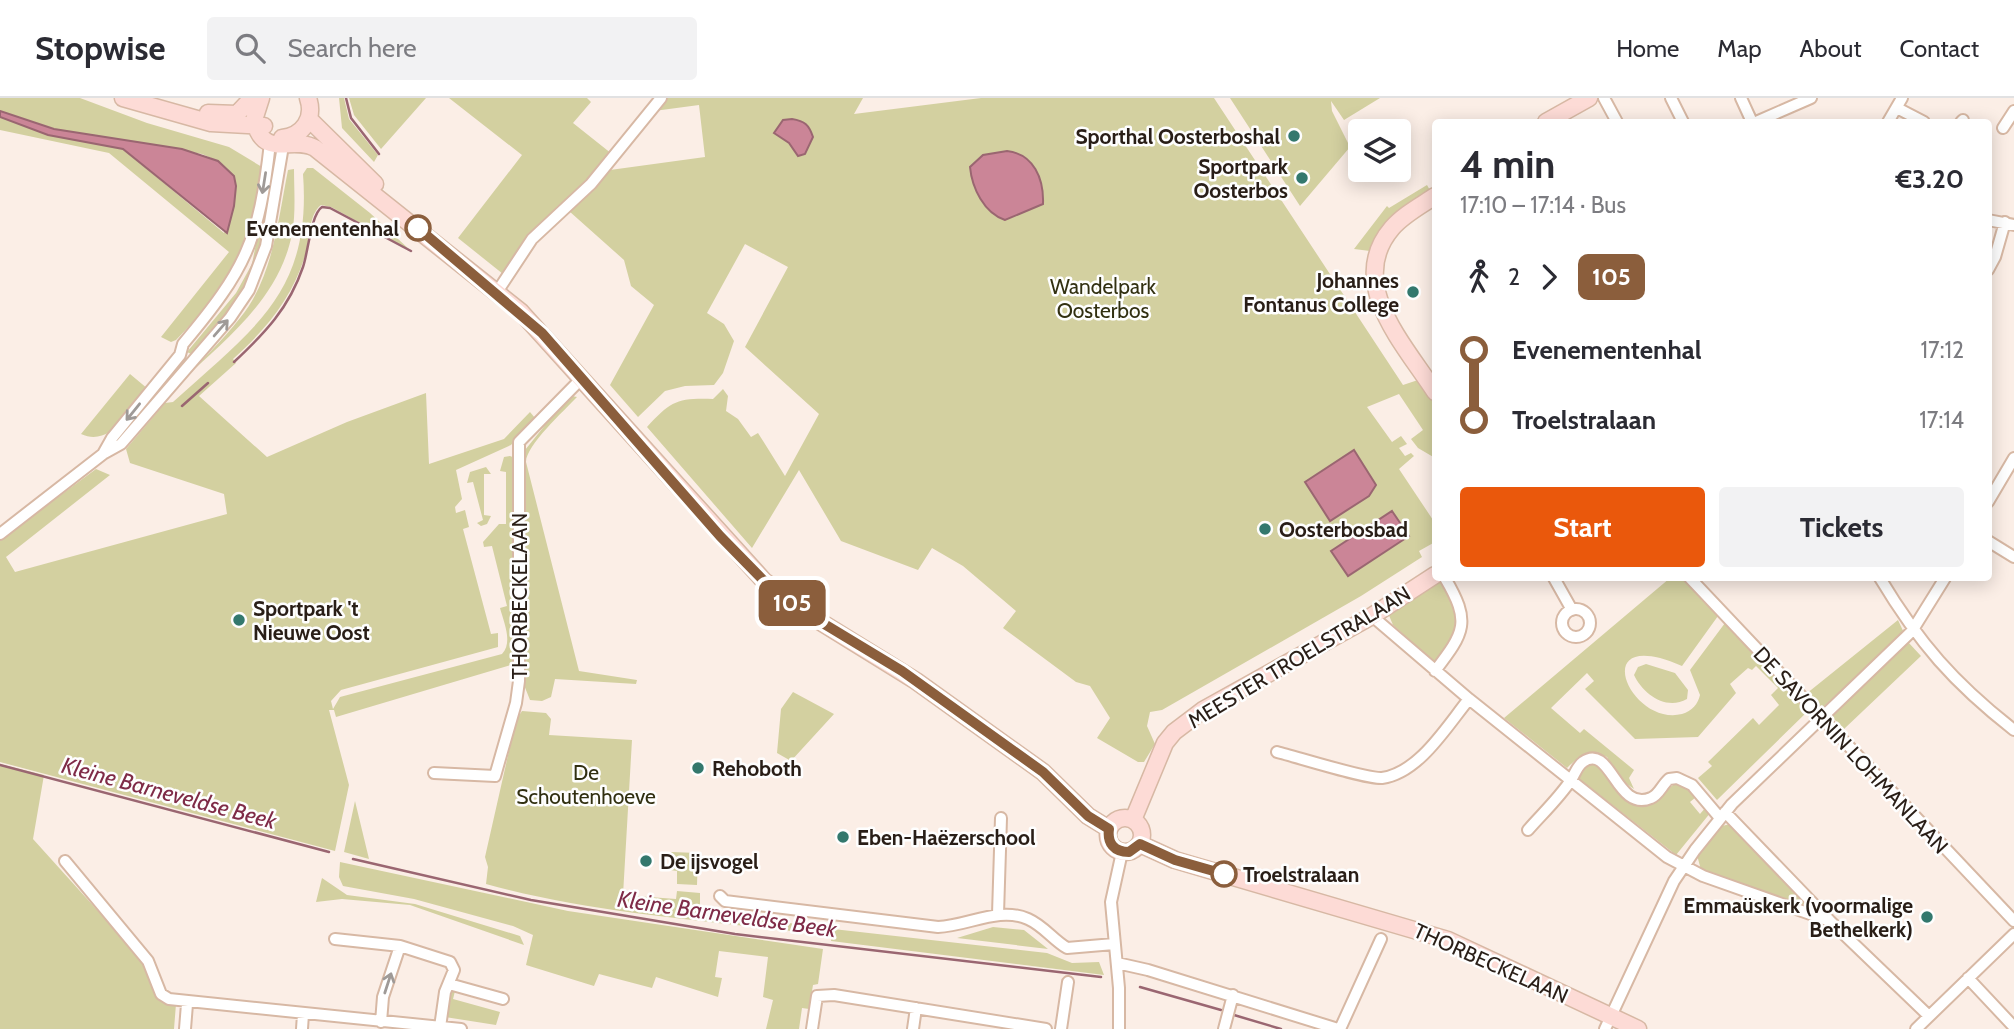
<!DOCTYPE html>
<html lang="en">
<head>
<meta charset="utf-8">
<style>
  :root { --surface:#fff; --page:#f2f2f3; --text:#2b2b33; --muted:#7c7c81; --line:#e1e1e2; --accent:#ea580c }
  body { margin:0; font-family:Cabin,sans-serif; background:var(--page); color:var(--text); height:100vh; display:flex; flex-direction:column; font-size:26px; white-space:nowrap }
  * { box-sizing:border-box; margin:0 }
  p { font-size:23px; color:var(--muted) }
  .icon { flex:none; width:38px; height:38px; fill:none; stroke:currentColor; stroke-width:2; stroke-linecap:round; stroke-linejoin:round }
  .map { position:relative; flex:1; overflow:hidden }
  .drawer { position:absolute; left:1432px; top:21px; width:560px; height:462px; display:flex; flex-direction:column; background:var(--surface); border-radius:7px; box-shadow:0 4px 18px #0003 }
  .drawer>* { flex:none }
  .badge { padding:0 14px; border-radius:10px; font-size:24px; line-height:46px }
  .fabs { position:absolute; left:1348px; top:21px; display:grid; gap:14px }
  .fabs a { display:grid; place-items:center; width:63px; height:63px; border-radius:7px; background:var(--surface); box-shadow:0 4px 18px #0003; font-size:35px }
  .map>.badge { position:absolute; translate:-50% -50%; box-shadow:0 0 0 4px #fff }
  .legs { display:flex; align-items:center; gap:10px; height:77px; padding:0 28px; font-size:23px }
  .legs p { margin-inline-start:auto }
  .head { display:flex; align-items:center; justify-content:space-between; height:119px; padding:0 28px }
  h1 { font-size:38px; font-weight:800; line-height:52px }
  .cta { display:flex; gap:14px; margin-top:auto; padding:14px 28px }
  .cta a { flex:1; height:80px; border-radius:7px; background:var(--accent); color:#fff; font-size:28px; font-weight:800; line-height:80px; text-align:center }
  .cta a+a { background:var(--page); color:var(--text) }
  ul { padding:0 28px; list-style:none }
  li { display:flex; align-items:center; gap:24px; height:70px; font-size:26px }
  li i { display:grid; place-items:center; width:10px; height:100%; margin:0 9px; background:currentColor }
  li i::after { content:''; width:18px; height:18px; margin:-9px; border:5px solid; border-radius:50%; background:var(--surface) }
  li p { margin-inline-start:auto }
  li:first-child i { background:linear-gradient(#0000 50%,currentColor 0) }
  li:last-child i { background:linear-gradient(currentColor 50%,#0000 0) }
  header { display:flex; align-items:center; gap:42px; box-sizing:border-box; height:98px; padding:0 35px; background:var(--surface); border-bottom:2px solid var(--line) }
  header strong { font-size:33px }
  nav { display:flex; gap:38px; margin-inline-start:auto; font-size:24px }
  .search { width:490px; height:63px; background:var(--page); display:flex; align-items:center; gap:18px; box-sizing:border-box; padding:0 24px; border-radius:7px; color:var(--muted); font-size:26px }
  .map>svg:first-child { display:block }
  .green { fill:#d3d0a0 }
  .water { fill:#cb8597; stroke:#9a6671; stroke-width:2 }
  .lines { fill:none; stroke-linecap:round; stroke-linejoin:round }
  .stream { stroke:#9a6671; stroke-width:2.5 }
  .street-casing { stroke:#d7b8a4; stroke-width:14 }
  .secondary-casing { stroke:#d7b8a4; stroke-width:19 }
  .street { stroke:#fff; stroke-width:10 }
  .secondary { stroke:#fddbd6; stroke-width:16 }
  .oneway { stroke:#9f9a97 }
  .line-1-casing { stroke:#fff; stroke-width:16 }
  .line-1 { stroke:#8b5e3c; stroke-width:10 }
  .poi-dot { fill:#33786d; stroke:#fefefe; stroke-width:2.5 }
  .stop-1-dot { fill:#fff; stroke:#8b5e3c; stroke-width:3.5 }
  .labels { text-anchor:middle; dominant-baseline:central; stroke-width:5; stroke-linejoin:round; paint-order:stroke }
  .poi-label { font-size:21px; font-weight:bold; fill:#291e17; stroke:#fefefe; text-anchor:start }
  .stop-label { font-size:21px; font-weight:bold; fill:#291e17; stroke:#fefefe; text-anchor:end }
  .park-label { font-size:21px; fill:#323011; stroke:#fefefe }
  .street-label { font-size:21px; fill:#291e17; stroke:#fefefe }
  .water-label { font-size:23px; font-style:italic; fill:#7f2b47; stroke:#fefefe }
</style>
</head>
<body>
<header>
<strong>Stopwise</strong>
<div class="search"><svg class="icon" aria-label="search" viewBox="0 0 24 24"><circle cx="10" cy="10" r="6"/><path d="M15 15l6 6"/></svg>Search here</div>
<nav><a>Home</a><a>Map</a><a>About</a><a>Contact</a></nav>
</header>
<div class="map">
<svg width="2014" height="931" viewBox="0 0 2014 931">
  <rect width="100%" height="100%" fill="#fbeee6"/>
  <path class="green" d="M0 0H80L147 25 229 49 262 69C258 97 257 130 244 156 226 189 201 216 176 242L171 244 161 239 229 154 109 55 0 32V19L48 37 123 51 224 135 234 108V78L218 63 202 56 54 31 0 13Z
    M339 0H344L349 21 378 57 374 64 342 30Z
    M349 0H426L381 51 354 17Z
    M449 0H587L591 4 573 25 612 56 503 176 458 140 522 57Z
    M665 0H863L854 16 981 0H1214L1403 287 1421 281 1435 302V360L1418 350 1411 341 1423 332 1399 296 1367 309 1392 344 1401 338 1407 346 1399 350 1405 358 1411 355 1414 358 1399 371 1435 425V444L1419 453 1422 459 1361 498 1162 612 1150 614 1147 628 1155 646 1144 664H1138L1097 640 1110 620 1090 588 1076 584 1003 530 1016 513 963 468 932 450 918 472 841 443 799 372 752 450 647 329C671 303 677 300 713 301L723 291 728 298 726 313 738 321 751 339 758 335 785 378 819 316 745 249 788 169 745 146 707 215 724 226 734 243 723 275 714 287 685 288 665 293 638 319 610 287 654 207 631 188 624 162 569 113 610 72 705 59 699 7 654 13Z
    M1230 0H1380L1344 22 1331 3 1332 13 1350 49 1300 108Z
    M307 70H313L370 115 411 153 331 109 321 107C308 117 310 143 305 158 291 202 266 231 233 261L236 265 199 298 267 359 347 324 426 295 429 366 504 341 530 314 535 320 511 347 456 372 462 401 455 409 456 415 465 412 469 429 463 431 491 536 498 535V549L341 592 331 603 333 611 340 599 502 556C513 544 504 525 500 510L507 508 492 448 484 449 483 444 499 426H506V374L500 373 504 359 510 358 515 360 514 566 336 619 334 612H329L349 687 335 753 0 664V442L96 371 110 377 6 459 15 474 227 416 224 396 130 365 126 351 165 305 173 304C253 231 312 195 303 76Z
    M294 71C294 92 296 115 292 136 279 201 227 240 181 284 201 263 222 243 240 220 273 180 278 122 288 72Z
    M270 74 274 75C266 117 262 161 239 198 226 220 207 238 191 256L187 254 236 195 252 166Z
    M1427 87 1431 94 1370 153 1354 151 1387 108 1389 110Z
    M130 276 148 291C131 311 111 350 81 336Z
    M572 298 577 299C564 313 526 347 526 364L579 573 637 582 636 586 555 581 551 599 542 603 530 602 522 582 521 357 567 300Z
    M486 369 491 376H484V417L491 418 487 426 481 428 477 425 483 422 473 384 467 385 470 374Z
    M1670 480H1682L1718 518 1682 568C1585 526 1630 629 1682 616 1692 613 1698 606 1700 597L1690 572 1725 525 1808 613 1717 702 1698 680 1712 668 1708 664 1753 620 1759 627 1779 607 1771 597 1778 590 1756 568 1752 572 1748 570 1730 586 1736 595 1698 639 1635 641 1585 591 1594 583 1587 575 1551 610 1580 635 1584 631 1634 672 1629 680 1634 691 1617 679 1607 659C1590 651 1579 658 1567 670L1504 620Z
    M1440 483H1443C1464 525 1462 526 1435 565L1393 527 1388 515Z
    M1898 522 1904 535 1821 611 1806 596Z
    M1908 544 1921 558 1844 631 1831 618Z
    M1646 566 1675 575 1688 592 1687 601C1666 613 1643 596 1634 577L1638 569Z
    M793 594 834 616 791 663 777 655 781 611Z
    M522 613 546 615 551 621 549 637 632 642 623 797 676 801 677 793 700 795V809L707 815 822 829 826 830 824 837C714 823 593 816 486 786L488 769 485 759 516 622Z
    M0 666 44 677 33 741 144 864 155 894 176 906 174 931H0Z
    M1597 666C1613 684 1630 725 1660 700 1669 693 1669 686 1682 684L1696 699 1690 704 1700 716 1706 709 1711 714 1676 757 1578 680 1587 667Z
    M355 703 369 761 344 754Z
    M1730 726 1805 804 1803 807 1701 772 1697 757 1718 729Z
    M671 754 698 755 697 787 677 786V773L670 772Z
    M340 764 568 813 823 851 818 886 813 887 809 911 802 910 799 931H766L773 902 763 899 768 859 719 853 715 879 722 880 718 899 656 879 652 890 599 876 594 888 526 867 533 837 513 828 414 801 343 788 339 779Z
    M322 780 347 797 415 806 520 838 524 847 410 807 342 801 316 804Z
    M993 829 1024 832 1048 851 957 840Z
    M833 831 1047 855 1072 865 1099 864 1104 877 831 843Z
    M452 893H455L453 901 500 914 496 927 445 919Z"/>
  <path class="water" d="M0 13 54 31 182 51 218 63 234 78 236 88 234 108 227 135 123 51 48 37 0 19Z
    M792 21C805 23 809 27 813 39L805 56 798 58 789 45 774 35 783 22Z
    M1007 53C1034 56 1044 81 1043 106L1005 122C984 115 972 90 970 69L983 57Z
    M1354 352 1376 387 1369 398 1330 423 1305 384Z
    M1392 413 1409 438 1348 478 1331 453Z"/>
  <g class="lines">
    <path class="stream" d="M346 0 351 20 379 56
      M234 264C265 235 289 210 303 169 308 155 311 116 322 109L330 110 411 153
      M182 308 208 285
      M0 667 329 754
      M353 761 531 802 735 836 1101 879
      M1140 889 1221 912
      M1234 917 1281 931"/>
    <defs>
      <path id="street" d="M1604 0 1617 24
        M1671 0 1683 24
        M1741 0 1752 24
        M1897 10 1924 24
        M1756 24 1811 0
        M1888 24 1902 0
        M1961 24 1963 22
        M2003 30 2014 13
        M1988 122 2014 127
        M1988 172 1995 159 2005 124
        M497 194 532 141 591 86 661 0
        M103 356 121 346 230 220 249 192 266 148 283 48
        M1988 404 2014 360
        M0 436 103 356 112 340 180 257 183 246C246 171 259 143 270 45
        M1988 443 2014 459
        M1554 480 1572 512
        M1690 480 2014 823
        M1880 480C1919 545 1954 585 2014 632
        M1562 525a14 14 0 1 1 28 0a14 14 0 1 1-28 0Z
        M1372 518 1469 601 1667 759 1703 778 1830 823
        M1435 573C1465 534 1471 524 1445 480
        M1277 654C1297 659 1366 681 1382 680 1419 675 1447 628 1469 601
        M434 675 495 678 516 605 519 583V344L582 280
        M1725 714 1830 823 1929 918
        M1528 732C1542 716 1559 700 1571 682 1575 676 1577 668 1583 664 1611 644 1616 715 1651 700 1659 697 1662 687 1669 681L1677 680 1692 687 1720 720
        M65 763 148 863 161 896 169 901 461 931
        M720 798 725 803 938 829C968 828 999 808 1028 821 1044 828 1053 842 1067 850L1114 846
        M998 816 1001 720
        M335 841 400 848 450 864 454 872 445 894 440 929
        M1117 865 1148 872 1338 931
        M1968 880 2014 929
        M449 886 503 901
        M381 924 383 899 400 848
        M185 931 187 906
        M302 931 303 916
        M812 931 817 898 834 897 1046 931
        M913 931 916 910
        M1061 931 1068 884
        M1119 931V890L1111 804 1122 754
        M1224 931 1233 897
        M1340 931 1381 841
        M1605 931 1674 783 1695 752 1732 706 1912 533 1945 480
        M1916 931 2014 836"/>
      <path id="secondary" d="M123 0 211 25 264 28
        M261 0 254 22C264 63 291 37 315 50L521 214 764 483 811 518 916 583 1043 674 1088 718 1109 731
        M208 15 237 16 252 0
        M309 21 375 86
        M1546 24 1589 0
        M282 40C303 38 315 20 308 0
        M1435 98C1420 108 1403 117 1392 130 1345 185 1405 247 1435 294
        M1108 737a17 17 0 1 1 34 0a17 17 0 1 1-34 0Z
        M1133 722 1165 645 1174 634 1203 612 1372 518 1435 477
        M1140 746 1175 762 1448 842 1638 931"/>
    </defs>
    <use href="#street" class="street-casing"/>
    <use href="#secondary" class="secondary-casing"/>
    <use href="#street" class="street"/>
    <use href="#secondary" class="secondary"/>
  </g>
  <defs><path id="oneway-shaft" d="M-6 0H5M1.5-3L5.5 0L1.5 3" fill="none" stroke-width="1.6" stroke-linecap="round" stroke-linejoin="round" transform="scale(1.75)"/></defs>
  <g class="oneway">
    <use href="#oneway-shaft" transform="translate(264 85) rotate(99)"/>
    <use href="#oneway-shaft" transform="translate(221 230) rotate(-49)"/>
    <use href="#oneway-shaft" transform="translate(133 314) rotate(129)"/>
    <use href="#oneway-shaft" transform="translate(388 885) rotate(-72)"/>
  </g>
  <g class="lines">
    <defs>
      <path id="line-1" d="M418 130 542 235 720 438 764 483 811 518 902 573 1043 674 1088 718 1109 731C1107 745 1114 754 1129 754L1140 746 1175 762 1224 776"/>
    </defs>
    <use href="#line-1" class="line-1-casing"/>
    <use href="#line-1" class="line-1"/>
  </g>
  <g class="poi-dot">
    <circle cx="1294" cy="38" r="7"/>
    <circle cx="1302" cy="80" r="7"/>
    <circle cx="1413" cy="194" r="7"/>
    <circle cx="1265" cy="431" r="7"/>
    <circle cx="239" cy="522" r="7"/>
    <circle cx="698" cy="670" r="7"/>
    <circle cx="843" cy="739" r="7"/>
    <circle cx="646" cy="763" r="7"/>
    <circle cx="1927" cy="819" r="7"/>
  </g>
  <g class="stop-1-dot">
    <circle cx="418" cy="130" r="12"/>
    <circle cx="1224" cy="776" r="12"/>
  </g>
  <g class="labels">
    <g class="poi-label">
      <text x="1280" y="38" text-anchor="end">Sporthal Oosterboshal</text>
      <text x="1288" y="68" text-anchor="end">Sportpark<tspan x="1288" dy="24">Oosterbos</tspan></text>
      <text x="1399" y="182" text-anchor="end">Johannes<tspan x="1399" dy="24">Fontanus College</tspan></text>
      <text x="1279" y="431">Oosterbosbad</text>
      <text x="253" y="510">Sportpark 't<tspan x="253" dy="24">Nieuwe Oost</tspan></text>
      <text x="712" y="670">Rehoboth</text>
      <text x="857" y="739">Eben-Haëzerschool</text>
      <text x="660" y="763">De ijsvogel</text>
      <text x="1913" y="807" text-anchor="end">Emmaüskerk (voormalige<tspan x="1913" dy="24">Bethelkerk)</tspan></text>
    </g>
    <g class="stop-label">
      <text x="399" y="130">Evenementenhal</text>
      <text x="1243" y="776" text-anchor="start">Troelstralaan</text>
    </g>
    <g class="park-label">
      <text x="1103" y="188">Wandelpark<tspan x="1103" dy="24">Oosterbos</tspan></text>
      <text x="586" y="674">De<tspan x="586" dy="24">Schoutenhoeve</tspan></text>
    </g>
    <g class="street-label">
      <text transform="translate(519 498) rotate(-90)">THORBECKELAAN</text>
      <text transform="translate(1299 559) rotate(-31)">MEESTER TROELSTRALAAN</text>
      <text transform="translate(1851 652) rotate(47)">DE SAVORNIN LOHMANLAAN</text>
      <text transform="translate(1491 865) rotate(24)">THORBECKELAAN</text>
    </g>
    <g class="water-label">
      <text transform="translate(169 695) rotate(15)">Kleine Barneveldse Beek</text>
      <text transform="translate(727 816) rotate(8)">Kleine Barneveldse Beek</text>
    </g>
  </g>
</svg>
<div class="fabs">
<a><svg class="icon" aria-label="layers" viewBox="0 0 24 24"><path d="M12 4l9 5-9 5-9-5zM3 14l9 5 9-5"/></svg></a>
</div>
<b class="badge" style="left:792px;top:505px;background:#8b5e3c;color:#fff">105</b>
<section class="drawer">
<div class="head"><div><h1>4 min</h1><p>17:10 – 17:14 · Bus</p></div><b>€3.20</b></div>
<div class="legs"><svg class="icon" aria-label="walk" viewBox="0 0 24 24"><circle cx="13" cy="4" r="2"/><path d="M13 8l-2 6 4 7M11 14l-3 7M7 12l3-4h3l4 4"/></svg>2<svg class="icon" aria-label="forward" viewBox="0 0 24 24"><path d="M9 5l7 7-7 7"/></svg><b class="badge" style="background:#8b5e3c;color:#fff">105</b></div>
<ul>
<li><i style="color:#8b5e3c"></i><b>Evenementenhal</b><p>17:12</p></li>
<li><i style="color:#8b5e3c"></i><b>Troelstralaan</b><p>17:14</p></li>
</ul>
<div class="cta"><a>Start</a><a>Tickets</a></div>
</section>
</div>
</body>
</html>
